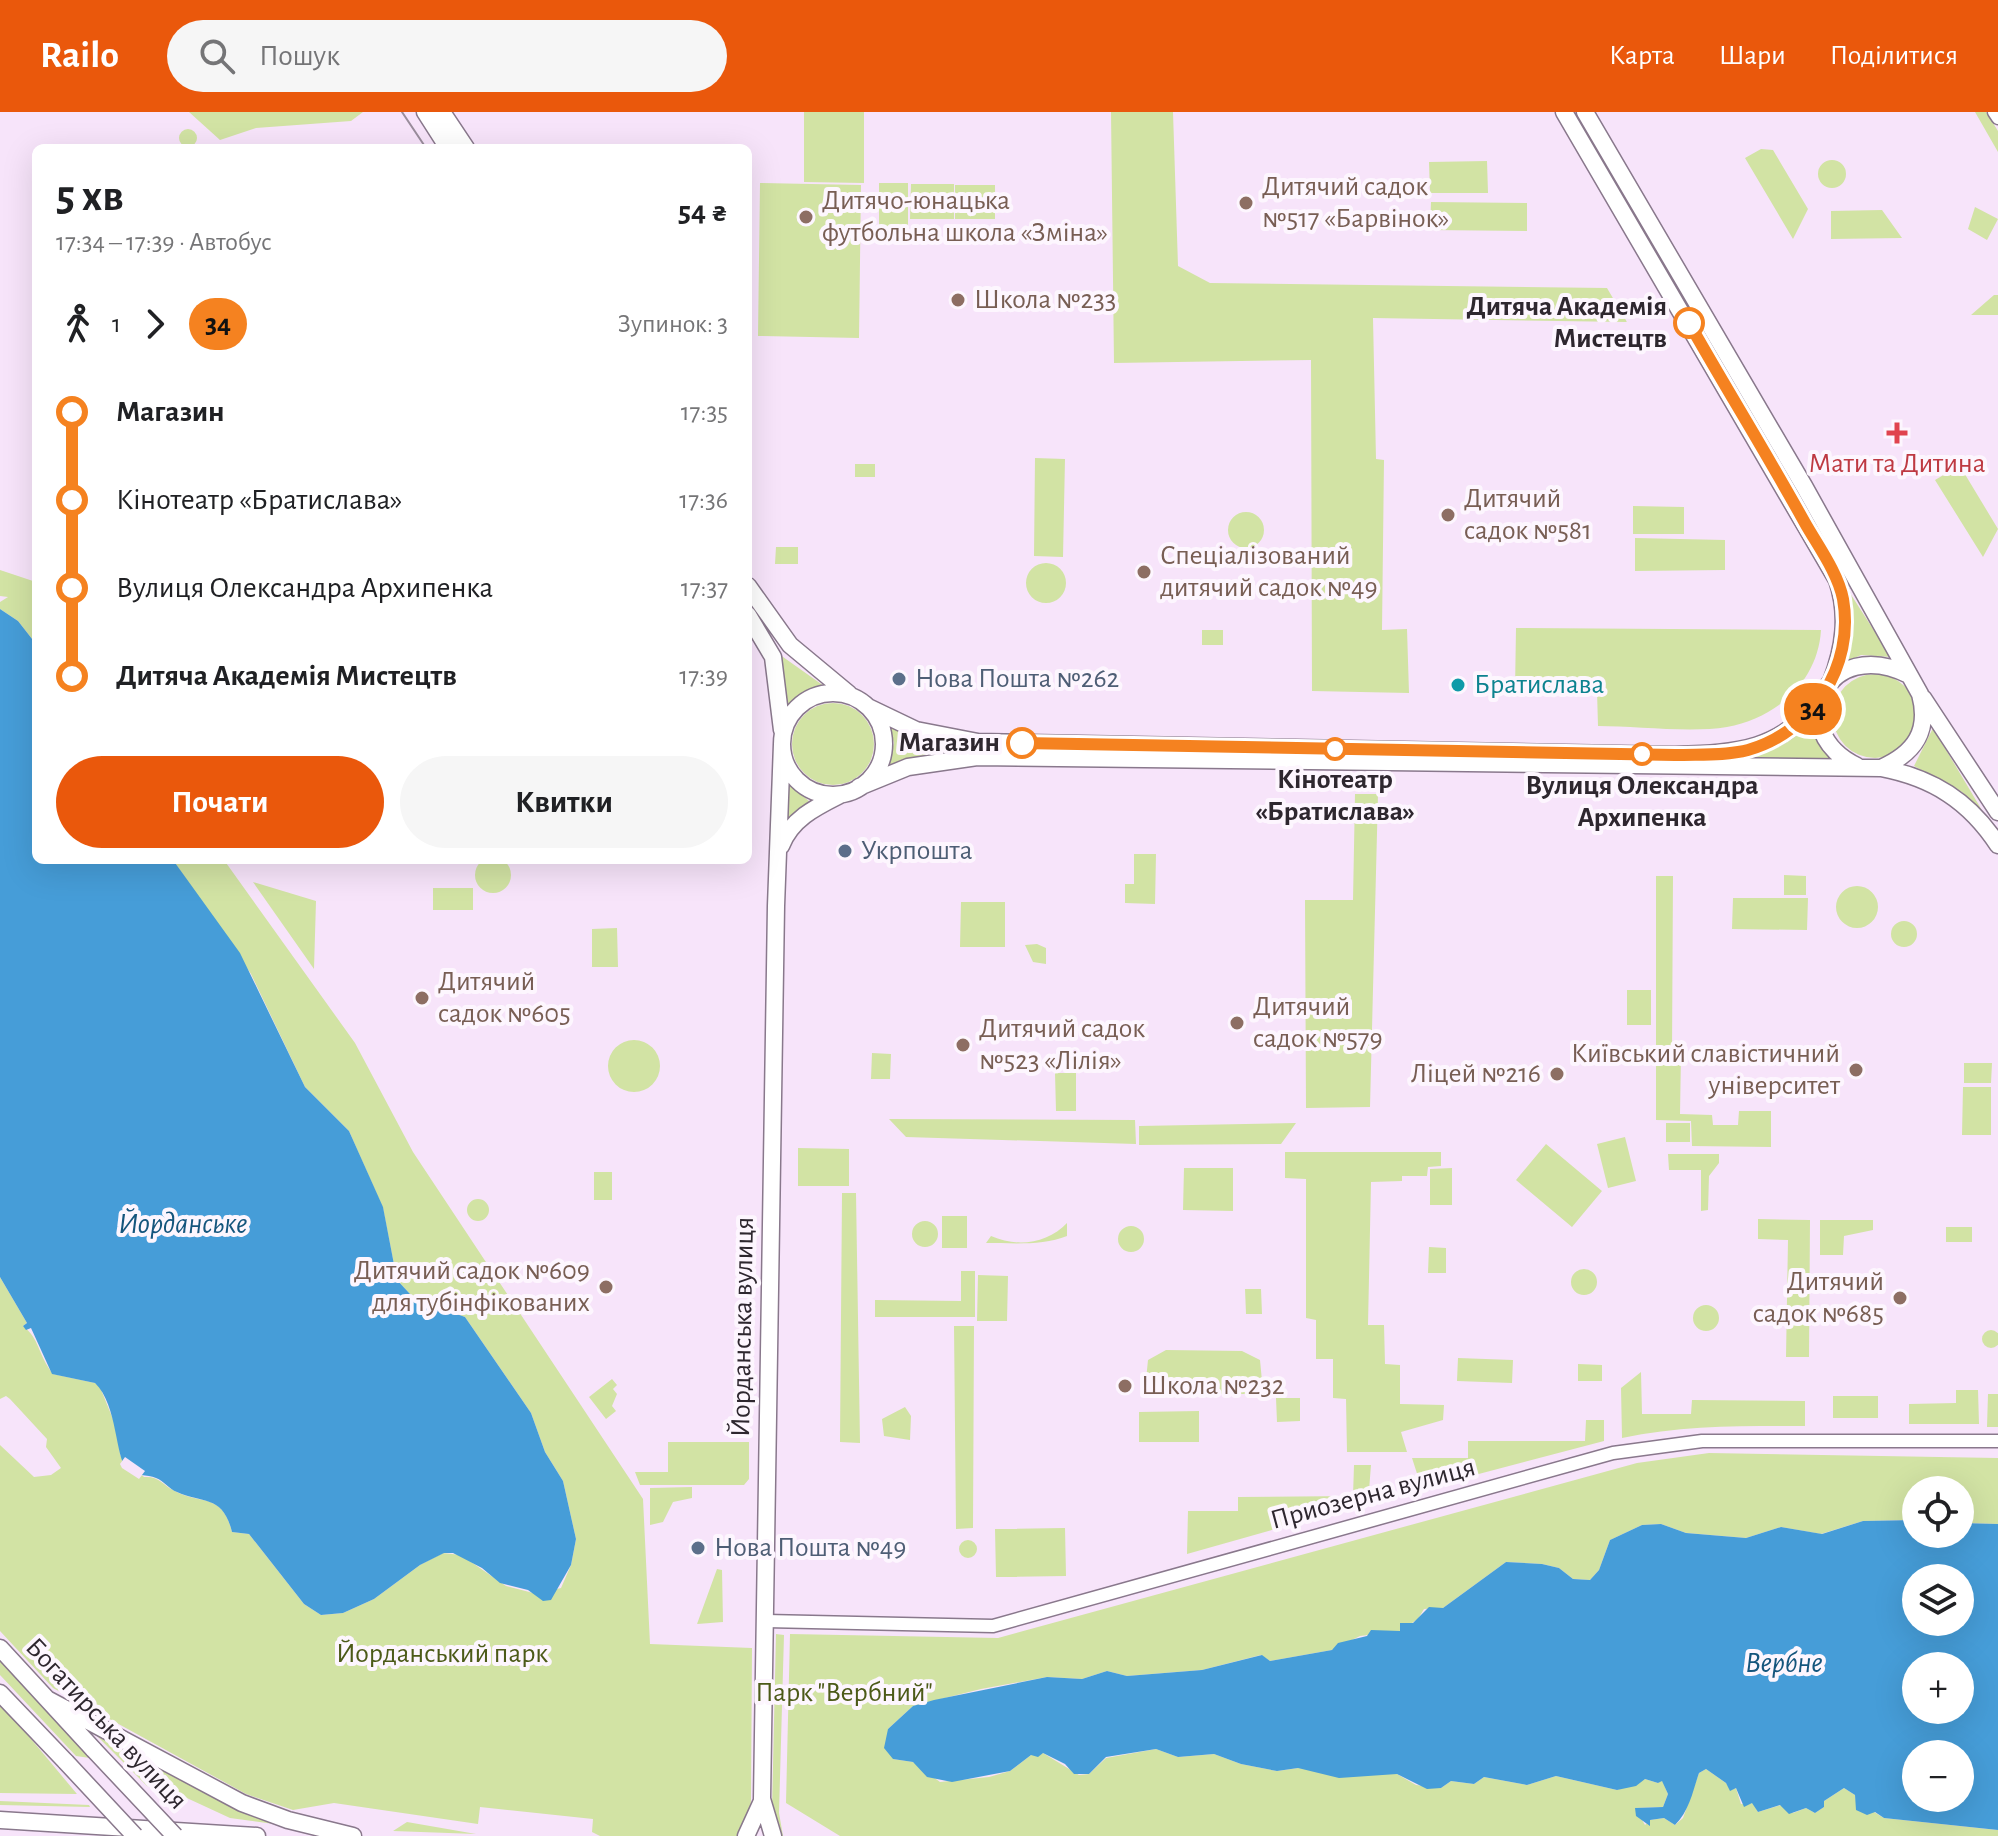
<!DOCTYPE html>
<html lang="uk">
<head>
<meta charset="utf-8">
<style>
  :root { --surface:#fff; --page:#f6f6f6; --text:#202124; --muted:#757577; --accent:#ea580c }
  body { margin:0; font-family:"Alegreya Sans",sans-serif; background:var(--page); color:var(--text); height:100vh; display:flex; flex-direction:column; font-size:30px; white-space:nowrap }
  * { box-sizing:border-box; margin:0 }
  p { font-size:26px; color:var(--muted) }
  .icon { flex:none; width:44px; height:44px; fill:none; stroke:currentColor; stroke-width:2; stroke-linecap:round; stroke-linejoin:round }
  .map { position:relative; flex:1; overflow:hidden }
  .details { position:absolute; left:32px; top:32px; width:720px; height:720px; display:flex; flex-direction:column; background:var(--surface); border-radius:12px; box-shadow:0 8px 32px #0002 }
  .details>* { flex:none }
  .badge { padding:0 16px; border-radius:26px; font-size:28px; line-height:52px }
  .fabs { position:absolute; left:1902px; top:1364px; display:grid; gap:16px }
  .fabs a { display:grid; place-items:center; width:72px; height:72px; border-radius:50%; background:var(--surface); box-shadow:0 8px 32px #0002; font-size:40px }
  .map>.badge { position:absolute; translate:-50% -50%; box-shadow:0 0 0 4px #fff }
  .legs { display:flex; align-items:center; gap:12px; height:88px; padding:0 24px; font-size:26px }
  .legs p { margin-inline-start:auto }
  .summary { display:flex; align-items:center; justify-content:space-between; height:136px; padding:0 24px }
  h1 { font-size:44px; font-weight:600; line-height:60px }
  .action { display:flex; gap:16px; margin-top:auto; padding:16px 24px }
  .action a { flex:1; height:92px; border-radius:48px; background:var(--accent); color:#fff; font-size:32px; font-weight:600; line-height:92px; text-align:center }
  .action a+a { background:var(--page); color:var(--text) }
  ul { padding:0 24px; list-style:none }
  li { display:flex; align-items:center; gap:28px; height:88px; font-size:30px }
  li i { display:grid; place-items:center; width:12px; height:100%; margin:0 10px; background:currentColor }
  li i::after { content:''; width:20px; height:20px; margin:-10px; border:6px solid; border-radius:50%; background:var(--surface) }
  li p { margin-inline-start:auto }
  li:first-child i { background:linear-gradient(#0000 50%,currentColor 0) }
  li:last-child i { background:linear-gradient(currentColor 50%,#0000 0) }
  header { display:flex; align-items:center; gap:48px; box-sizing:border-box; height:112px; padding:0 40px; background:var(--accent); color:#fff }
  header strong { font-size:38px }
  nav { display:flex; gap:44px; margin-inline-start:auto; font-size:28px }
  .search { width:560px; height:72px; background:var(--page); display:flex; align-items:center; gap:20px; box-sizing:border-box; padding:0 28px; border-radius:44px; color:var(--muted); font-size:30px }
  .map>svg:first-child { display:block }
  .green { fill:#d2e3a4 }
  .water { fill:#469dd8; fill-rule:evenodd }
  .pier { fill:#f7e4fa }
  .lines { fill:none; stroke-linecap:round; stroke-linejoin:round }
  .minor-casing { stroke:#89788c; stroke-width:15 }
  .major-casing { stroke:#89788c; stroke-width:19 }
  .minor { stroke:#fff; stroke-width:12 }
  .major { stroke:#fff; stroke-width:16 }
  .tram { stroke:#9a8d9c; stroke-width:2 }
  .major-bridge-casing { stroke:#89788c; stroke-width:19; stroke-linecap:butt }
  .major-bridge { stroke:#fff; stroke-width:16 }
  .line-1-casing { stroke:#fff; stroke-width:18 }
  .line-1 { stroke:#f58220; stroke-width:12 }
  .education-dot { fill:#8d6e63; stroke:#fdf6fe; stroke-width:3 }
  .stop-1-dot { fill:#fff; stroke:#f58220; stroke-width:4 }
  .health-dot { fill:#e0444e; stroke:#fdf6fe; stroke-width:3 }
  .service-dot { fill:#5c6f8a; stroke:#fdf6fe; stroke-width:3 }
  .culture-dot { fill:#0f9aa8; stroke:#fdf6fe; stroke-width:3 }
  .labels { text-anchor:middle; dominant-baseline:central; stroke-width:8; stroke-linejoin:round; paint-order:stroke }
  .education-label { font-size:28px; fill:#785e54; stroke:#fdf6fe; text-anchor:start }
  .stop-label { font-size:28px; font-weight:bold; fill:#2e272f; stroke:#fdf6fe; text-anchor:end }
  .health-label { font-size:28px; fill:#be3a42; stroke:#fdf6fe }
  .service-label { font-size:28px; fill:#4e5e75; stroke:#fdf6fe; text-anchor:start }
  .culture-label { font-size:28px; fill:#0d838f; stroke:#fdf6fe; text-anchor:start }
  .street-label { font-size:28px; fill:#2e272f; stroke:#fdf6fe }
  .park-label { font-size:28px; fill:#4c5a18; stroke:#fdf6fe }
  .water-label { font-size:30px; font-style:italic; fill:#15557d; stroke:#fdf6fe }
</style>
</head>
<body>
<header>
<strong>Railo</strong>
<div class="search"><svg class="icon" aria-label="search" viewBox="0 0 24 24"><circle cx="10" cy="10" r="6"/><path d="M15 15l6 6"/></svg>Пошук</div>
<nav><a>Карта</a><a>Шари</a><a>Поділитися</a></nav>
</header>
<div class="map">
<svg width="1998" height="1724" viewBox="0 0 1998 1724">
  <rect width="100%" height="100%" fill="#f7e4fa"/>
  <path class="green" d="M189 0H363L351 9 256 16 220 28Z
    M804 0H864V71L804 70Z
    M1111 0H1173L1178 154 1210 171 1607 176 1627 210 1373 206 1376 347 1384 348 1382 518 1407 517 1409 581 1312 579 1311 248 1114 251Z
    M1975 0H1986L1998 19V40Z
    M179 26a9 9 0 1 1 18 0a9 9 0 1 1-18 0Z
    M1761 37 1773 38 1808 97 1793 127 1745 46Z
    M1818 62a14 14 0 1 1 28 0a14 14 0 1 1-28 0Z
    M1487 49 1488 81H1430L1429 50Z
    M760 71 861 73 859 226 758 224Z
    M879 71H908V125H879Z
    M911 72H954V107H910Z
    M955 73H995V107H955Z
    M1431 90 1527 91V119L1430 118Z
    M1975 95 1998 107 1987 128 1968 117Z
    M1882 98 1902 126 1831 127V99Z
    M1994 183H1998V203H1971Z
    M1035 346 1065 347 1063 445 1034 444Z
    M855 352H875V365H855Z
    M1952 358 1963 359 1998 417 1983 445 1935 368Z
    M1633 394 1684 395V422H1633Z
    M1228 418a18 18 0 1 1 36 0a18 18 0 1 1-36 0Z
    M1635 426 1725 428V458L1635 459Z
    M776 435H798V452H775Z
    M1026 471a20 20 0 1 1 40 0a20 20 0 1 1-40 0Z
    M0 458 33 469 36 458V532L18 509 0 497V490L8 485 0 484Z
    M1848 478 1891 545 1861 543 1846 550 1852 503Z
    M1516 516 1821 518C1818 569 1777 606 1727 615 1691 621 1635 614 1598 614L1597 579 1515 578Z
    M1202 518H1223V533H1202Z
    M776 540 824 574 802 582 786 596 785 575Z
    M1833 604a42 42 0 1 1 84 0a42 42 0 1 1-84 0Z
    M792 632a41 41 0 1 1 82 0a41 41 0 1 1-82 0Z
    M1814 608 1821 634 1835 651 1745 649 1776 635Z
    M888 611 953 635 888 654 894 631Z
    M1933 616 1986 705 1962 680 1914 654Z
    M785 669 809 689 782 719Z
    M1355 682H1378L1370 995 1306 996 1305 788H1353Z
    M1134 742H1156L1155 792 1125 791V772H1134Z
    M475 763a18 18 0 1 1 36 0a18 18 0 1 1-36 0Z
    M173 748H224L355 931 413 1040 643 1387 650 1532 752 1536 751 1688 750 1702 738 1724H600L592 1720 593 1707 480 1695 478 1712 334 1691 293 1698 246 1682 53 1576 0 1519V1333L34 1365 51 1363 61 1356 46 1335 47 1327 10 1287 6 1284 0 1287V1165L27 1211 23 1214C40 1227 37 1241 53 1262L95 1271 100 1275 119 1322 120 1343 144 1365C159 1364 162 1372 173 1378 200 1394 222 1379 232 1420L249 1422 304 1492 321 1503 343 1501 374 1487 420 1453 443 1441 461 1443 506 1474 537 1482 561 1476 571 1453 576 1427 563 1369 545 1340 531 1301 465 1205 423 1190 410 1182 397 1168 383 1096 349 1019 305 975 251 862Z
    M1784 763 1806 764V783H1784Z
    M1656 764H1673L1672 941 1681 942 1680 1002 1712 1003 1713 1013H1738L1739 999H1771V1035L1692 1034 1691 1009 1656 1008Z
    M253 770 316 789 314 857Z
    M1836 795a21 21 0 1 1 42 0a21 21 0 1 1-42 0Z
    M433 776H473V798H433Z
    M1733 786H1808L1807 818 1732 817Z
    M961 790H1005V835H960Z
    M1891 822a13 13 0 1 1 26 0a13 13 0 1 1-26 0Z
    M617 816 618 855H592V817Z
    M1037 832 1046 836V852L1033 850 1025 833Z
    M1627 878H1651V913H1627Z
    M608 954a26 26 0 1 1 52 0a26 26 0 1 1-52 0Z
    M872 941 891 942 890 967H871Z
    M1964 951H1992L1991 971H1964Z
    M1055 961H1076V999H1056Z
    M1963 975H1991V1023H1962Z
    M889 1007 1135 1008 1136 1032 906 1025Z
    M1296 1011 1281 1032 1139 1033V1014Z
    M1666 1011H1690V1030H1666Z
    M1625 1025 1636 1069 1608 1076 1597 1032Z
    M1546 1032 1602 1079 1572 1115 1516 1068Z
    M798 1036 849 1037V1074H798Z
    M1285 1040H1441V1054L1428 1055 1427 1064H1402V1069L1371 1070 1368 1213H1384L1385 1252 1400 1253V1292L1444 1293 1443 1308 1401 1320 1407 1340H1347L1346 1287 1333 1286V1247H1316V1208L1306 1206V1067L1285 1066Z
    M1668 1042H1719V1051L1709 1064 1708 1098 1701 1099V1058H1669Z
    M1184 1056H1233V1099L1183 1098Z
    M1452 1056V1093H1430V1057Z
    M594 1060H612V1088H594Z
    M842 1081H856L860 1331 840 1330Z
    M467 1098a11 11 0 1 1 22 0a11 11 0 1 1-22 0Z
    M942 1104H967V1136H942Z
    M1758 1107 1810 1108 1809 1245H1786L1788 1128 1758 1127Z
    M1820 1108H1873V1118L1844 1124 1843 1143H1820Z
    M912 1122a13 13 0 1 1 26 0a13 13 0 1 1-26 0Z
    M1067 1111V1124C1043 1134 1012 1131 986 1131L991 1124C1018 1136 1048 1131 1067 1111Z
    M1118 1127a13 13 0 1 1 26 0a13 13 0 1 1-26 0Z
    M1946 1115H1972V1130H1946Z
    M1429 1135 1446 1136V1161H1428Z
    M1571 1170a13 13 0 1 1 26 0a13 13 0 1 1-26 0Z
    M961 1159H975V1205H875V1188L961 1189Z
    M978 1163 1008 1164 1007 1209H977Z
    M1245 1177H1261L1262 1202H1246Z
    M1693 1206a13 13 0 1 1 26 0a13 13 0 1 1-26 0Z
    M954 1214H974L973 1416 956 1417Z
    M1982 1227a9 9 0 1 1 18 0a9 9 0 1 1-18 0Z
    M1166 1238 1242 1239 1260 1248 1262 1269 1246 1282 1162 1281 1146 1268 1148 1248Z
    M1458 1246 1513 1248 1512 1271 1457 1269Z
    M1578 1252 1602 1253V1269H1578Z
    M1641 1260 1642 1302H1691L1692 1288 1805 1289V1314C1743 1314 1682 1313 1622 1326L1621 1276Z
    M612 1267 617 1273 613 1277 617 1282 612 1294 616 1299 606 1307 589 1285Z
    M1956 1278H1978L1979 1312H1909V1292L1956 1291Z
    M1988 1282H1998V1315H1987Z
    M1833 1284H1878V1306H1833Z
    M1276 1286H1300V1309L1277 1310Z
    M905 1295 911 1304 910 1328 884 1324 882 1307Z
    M1199 1299V1330H1139V1300Z
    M1586 1308H1604V1329L1422 1377 1412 1346H1468V1329H1585Z
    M668 1330H749V1367L744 1373H640L635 1360H668Z
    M1709 1341 1998 1346V1412L1960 1411V1378H1916V1408L1863 1409 1821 1422 1781 1415 1746 1426 1686 1421 1661 1412 1642 1413 1610 1428 1599 1458 1590 1468 1573 1467 1559 1456 1542 1452 1506 1450 1443 1496 1424 1497 1418 1507 1400 1519 1360 1524 1332 1538 1270 1549 1261 1543 1202 1558 1127 1564 1107 1559 1082 1567 1047 1565 981 1577 913 1594 888 1617 893 1647 913 1650 940 1670 989 1665 1010 1659 1031 1643 1043 1641 1079 1663 1089 1662 1106 1646 1156 1637 1178 1645 1214 1642 1241 1652 1277 1659 1298 1656 1397 1662 1416 1673 1441 1676 1451 1669 1474 1672 1484 1665 1527 1673 1556 1664 1617 1678 1645 1667 1658 1671 1662 1668 1668 1682 1663 1695 1635 1696 1645 1713 1650 1708 1664 1706 1675 1713 1683 1706 1699 1661 1706 1657 1726 1671 1731 1678 1736 1676 1741 1692 1753 1691 1758 1700 1781 1693 1793 1701 1806 1696 1815 1701 1824 1695V1689L1844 1676 1855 1683 1856 1689 1884 1706 1998 1718V1724H840L786 1691 790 1522 998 1526 1637 1351Z
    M1354 1353H1371L1368 1391 1187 1442 1188 1399H1238V1385L1353 1384Z
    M692 1375V1386L673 1390 663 1410 650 1413V1376Z
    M1065 1416 1066 1464 996 1465 995 1417Z
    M959 1437a9 9 0 1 1 18 0a9 9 0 1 1-18 0Z
    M717 1457 722 1458 723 1510 697 1512Z
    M776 1522 784 1523 779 1701 783 1724H779L772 1697Z
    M0 1543 97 1647 76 1644 0 1563Z
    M0 1592 6 1597 77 1682 0 1681Z
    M86 1613 278 1710 274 1712 230 1706 176 1681 147 1674Z
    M0 1689 89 1693 90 1695 0 1693Z
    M407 1710 476 1722 393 1719Z"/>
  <path class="water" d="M0 497 18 509 36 532V748H173L240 841 305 975 349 1019 383 1095 397 1168 410 1182 423 1190 465 1205 531 1301 545 1340 563 1369 576 1427 571 1453 551 1488 543 1489 528 1478 500 1471 482 1456 453 1441H444L420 1453 374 1487 343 1501 321 1503 304 1492 249 1422 232 1420C223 1383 204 1392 177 1380 169 1377 164 1369 156 1366 147 1362 136 1365 127 1357 115 1346 118 1293 95 1271L52 1262 31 1216 26 1218 23 1214 27 1211 0 1165Z
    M1916 1408V1422H1960V1411L1998 1412V1718L1884 1706 1875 1700 1867 1703 1856 1698 1855 1683 1844 1676 1824 1689V1695L1815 1701 1806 1696 1789 1702 1780 1693 1758 1700 1752 1691 1744 1695 1736 1676 1730 1679 1726 1671 1706 1657 1699 1661C1693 1678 1690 1698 1675 1713L1664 1706 1650 1708V1714L1636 1704 1635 1696 1663 1695 1668 1682 1662 1669 1658 1671 1645 1667 1636 1674 1617 1678 1556 1664 1527 1673 1484 1665 1474 1672 1451 1669 1441 1676 1427 1677 1397 1662 1339 1666 1298 1656 1277 1659 1241 1652 1214 1642 1178 1645 1156 1637 1106 1645 1089 1662H1074L1065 1652 1043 1641 1038 1645 1031 1643 1010 1659 952 1670 927 1665 913 1650 893 1647 884 1636 888 1617 913 1594 934 1588 1047 1565 1082 1567 1107 1559 1127 1564 1202 1558 1262 1543 1270 1549 1332 1538 1338 1531 1367 1524 1371 1518 1400 1519V1511H1413L1429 1495 1443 1496 1506 1450 1542 1452 1559 1456 1573 1467 1590 1468 1599 1458 1610 1428 1642 1413 1661 1412 1686 1421 1746 1426 1781 1415 1822 1422 1863 1409ZM1916 1466H1960V1510H1916ZM1916 1554H1960V1598H1916ZM1916 1642H1960V1686H1916Z"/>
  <path class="pier" d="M125 1345 145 1359 139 1367 122 1356 120 1352Z"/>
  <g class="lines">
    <defs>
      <path id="minor" d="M1994 0 1998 6
        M766 1509 993 1514 1613 1341 1702 1329H1998"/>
      <path id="major" d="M425 0 448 36
        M442 0 466 36
        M1564 0 1837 468C1849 503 1844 536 1831 570
        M748 474 790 533 849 582
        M748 503 773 545 782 618
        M782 632a51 51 0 1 1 102 0a51 51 0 1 1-102 0Z
        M1923 586 1998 700
        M868 595 916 618 978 630 1675 643C1738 641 1781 639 1822 585
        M1857 654C1782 618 1827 522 1909 563
        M1881 656C1933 666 1969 689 1998 733
        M859 675 908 655 977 645 1881 656C1915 641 1930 619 1920 582L1804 374 1585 0
        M781 734C791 707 816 695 840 683
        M0 1536 94 1638
        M0 1581 66 1650
        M47 1587 242 1691 288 1708 353 1724
        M0 1708 257 1724
        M746 1724 762 1689
        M773 1724 762 1687 776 794 782 632"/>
    </defs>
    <use href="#minor" class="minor-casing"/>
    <use href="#major" class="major-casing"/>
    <use href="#minor" class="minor"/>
    <use href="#major" class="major"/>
    <path class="tram" d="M402 0 426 36"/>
    <defs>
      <path id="major-bridge" d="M94 1638 175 1724
        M66 1650 135 1724"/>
    </defs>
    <use href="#major-bridge" class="major-bridge-casing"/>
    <use href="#major-bridge" class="major-bridge"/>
  </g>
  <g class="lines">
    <defs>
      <path id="line-1" d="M1022 631 1675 643C1699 642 1725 644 1748 638 1812 620 1855 554 1843 487 1838 461 1818 434 1805 411 1768 344 1727 278 1689 211"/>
    </defs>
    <use href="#line-1" class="line-1-casing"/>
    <use href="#line-1" class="line-1"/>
  </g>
  <g class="education-dot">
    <circle cx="1246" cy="91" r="8"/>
    <circle cx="806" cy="105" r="8"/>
    <circle cx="958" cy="188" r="8"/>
    <circle cx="1448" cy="403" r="8"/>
    <circle cx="1144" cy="460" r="8"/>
    <circle cx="422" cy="886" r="8"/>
    <circle cx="1237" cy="911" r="8"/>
    <circle cx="963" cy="933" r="8"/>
    <circle cx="1856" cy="958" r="8"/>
    <circle cx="1557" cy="962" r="8"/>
    <circle cx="606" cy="1175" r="8"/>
    <circle cx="1900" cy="1186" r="8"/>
    <circle cx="1125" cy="1274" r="8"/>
  </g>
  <g class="stop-1-dot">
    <circle cx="1689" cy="211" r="14"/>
    <circle cx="1022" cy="631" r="14"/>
    <circle cx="1335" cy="637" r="10"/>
    <circle cx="1642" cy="642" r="10"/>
  </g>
  <path class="health-dot" d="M1893 309h8v8h8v8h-8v8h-8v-8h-8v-8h8z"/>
  <g class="service-dot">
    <circle cx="899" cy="567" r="8"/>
    <circle cx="845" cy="739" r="8"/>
    <circle cx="698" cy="1436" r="8"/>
  </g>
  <circle class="culture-dot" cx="1458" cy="573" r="8"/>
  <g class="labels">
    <g class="education-label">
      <text x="1262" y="75">Дитячий садок<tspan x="1262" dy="32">№517 «Барвінок»</tspan></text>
      <text x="822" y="89">Дитячо-юнацька<tspan x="822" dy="32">футбольна школа «Зміна»</tspan></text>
      <text x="974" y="188">Школа №233</text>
      <text x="1464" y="387">Дитячий<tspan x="1464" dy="32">садок №581</tspan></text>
      <text x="1160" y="444">Спеціалізований<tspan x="1160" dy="32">дитячий садок №49</tspan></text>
      <text x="438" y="870">Дитячий<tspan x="438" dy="32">садок №605</tspan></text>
      <text x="1253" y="895">Дитячий<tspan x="1253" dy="32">садок №579</tspan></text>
      <text x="979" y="917">Дитячий садок<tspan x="979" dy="32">№523 «Лілія»</tspan></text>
      <text x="1840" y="942" text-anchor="end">Київський славістичний<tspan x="1840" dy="32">університет</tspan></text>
      <text x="1541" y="962" text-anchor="end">Ліцей №216</text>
      <text x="590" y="1159" text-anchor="end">Дитячий садок №609<tspan x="590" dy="32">для тубінфікованих</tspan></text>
      <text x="1884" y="1170" text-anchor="end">Дитячий<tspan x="1884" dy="32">садок №685</tspan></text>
      <text x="1141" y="1274">Школа №232</text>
    </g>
    <g class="stop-label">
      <text x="1667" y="195">Дитяча Академія<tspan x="1667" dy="32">Мистецтв</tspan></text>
      <text x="1000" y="631">Магазин</text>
      <text x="1335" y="668" text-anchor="middle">Кінотеатр<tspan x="1335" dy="32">«Братислава»</tspan></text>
      <text x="1642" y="674" text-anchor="middle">Вулиця Олександра<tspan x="1642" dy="32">Архипенка</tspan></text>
    </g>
    <g class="health-label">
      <text x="1897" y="352">Мати та Дитина</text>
    </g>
    <g class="service-label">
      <text x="915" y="567">Нова Пошта №262</text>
      <text x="861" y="739">Укрпошта</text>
      <text x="714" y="1436">Нова Пошта №49</text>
    </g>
    <g class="culture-label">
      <text x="1474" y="573">Братислава</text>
    </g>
    <g class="street-label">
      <text transform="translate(743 1215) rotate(-89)">Йорданська вулиця</text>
      <text transform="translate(1373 1382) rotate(-15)">Приозерна вулиця</text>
      <text transform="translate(106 1612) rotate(47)">Богатирська вулиця</text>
    </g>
    <g class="park-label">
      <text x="442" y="1542">Йорданський парк</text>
      <text x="844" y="1581">Парк "Вербний"</text>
    </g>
    <g class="water-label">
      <text x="183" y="1112">Йорданське</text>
      <text x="1784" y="1551">Вербне</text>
    </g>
  </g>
</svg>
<div class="fabs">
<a><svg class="icon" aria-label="locate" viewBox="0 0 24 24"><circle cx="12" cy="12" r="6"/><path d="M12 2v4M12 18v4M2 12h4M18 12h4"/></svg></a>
<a><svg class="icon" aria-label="layers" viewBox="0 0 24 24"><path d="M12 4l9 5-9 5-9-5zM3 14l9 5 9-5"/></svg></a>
<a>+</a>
<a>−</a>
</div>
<b class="badge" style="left:1813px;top:597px;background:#f58220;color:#111">34</b>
<section class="details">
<div class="summary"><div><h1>5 хв</h1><p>17:34 – 17:39 · Автобус</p></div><b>54 ₴</b></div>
<div class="legs"><svg class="icon" aria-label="walk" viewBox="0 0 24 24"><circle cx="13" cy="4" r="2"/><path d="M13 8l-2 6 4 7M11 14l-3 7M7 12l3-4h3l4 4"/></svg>1<svg class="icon" aria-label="forward" viewBox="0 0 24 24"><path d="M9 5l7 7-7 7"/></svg><b class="badge" style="background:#f58220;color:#111">34</b><p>Зупинок: 3</p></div>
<ul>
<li><i style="color:#f58220"></i><b>Магазин</b><p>17:35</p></li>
<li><i style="color:#f58220"></i><span>Кінотеатр «Братислава»</span><p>17:36</p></li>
<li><i style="color:#f58220"></i><span>Вулиця Олександра Архипенка</span><p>17:37</p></li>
<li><i style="color:#f58220"></i><b>Дитяча Академія Мистецтв</b><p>17:39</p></li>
</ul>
<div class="action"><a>Почати</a><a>Квитки</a></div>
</section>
</div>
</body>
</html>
